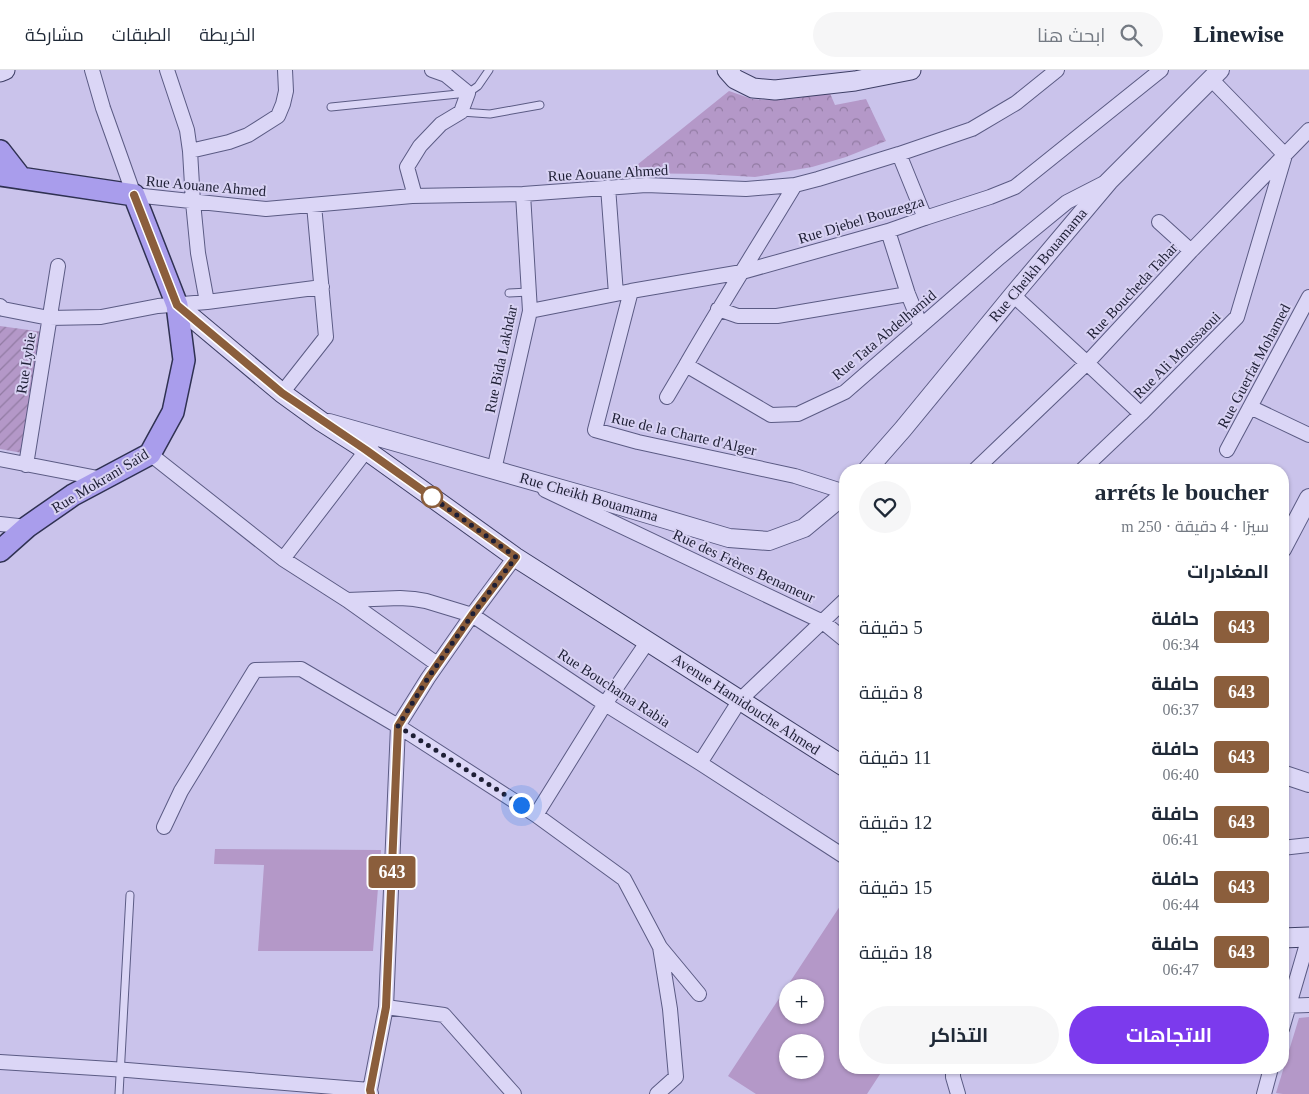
<!DOCTYPE html>
<html lang="ar">
<head>
<meta charset="utf-8">
<style>
  :root { --surface:#fff; --page:#f6f6f7; --text:#1f2937; --muted:#747a83; --line:#e0e1e3; --accent:#7c3aed }
  body { margin:0; font-family:"Times New Roman",Cairo,serif; background:var(--page); color:var(--text); direction:rtl; height:100vh; display:flex; flex-direction:column; font-size:19px; white-space:nowrap }
  * { box-sizing:border-box; margin:0 }
  p { font-size:16px; color:var(--muted) }
  .icon { flex:none; width:28px; height:28px; fill:none; stroke:currentColor; stroke-width:2; stroke-linecap:round; stroke-linejoin:round }
  .map { position:relative; flex:1; overflow:hidden; direction:ltr }
  .side { position:absolute; left:839px; top:394px; width:450px; height:610px; display:flex; flex-direction:column; background:var(--surface); border-radius:20px; box-shadow:0 1px 4px #0004; direction:rtl }
  .side>* { flex:none }
  .badge { padding:0 10px; border-radius:4px; font-size:18px; line-height:32px }
  .tools { position:absolute; left:779px; top:909px; display:grid; gap:10px }
  .tools a { display:grid; place-items:center; width:45px; height:45px; border-radius:50%; background:var(--surface); box-shadow:0 1px 4px #0004; font-size:25px }
  .you { position:absolute; width:25px; height:25px; margin:-12px; border:4px solid #fff; border-radius:50%; background:#1a73e8; box-shadow:0 0 0 8px #1a73e833 }
  .map>.badge { position:absolute; translate:-50% -50%; box-shadow:0 0 0 2px #fff }
  h2 { padding:0 20px; font-size:19px; line-height:45px }
  .round { display:grid; place-items:center; flex:none; width:52px; height:52px; border-radius:26px; background:var(--page) }
  .overview { display:flex; align-items:center; justify-content:space-between; height:85px; padding:0 20px }
  h1 { font-size:24px; font-weight:700; line-height:38px }
  .primary-button { display:flex; gap:10px; margin-top:auto; padding:10px 20px }
  .primary-button a { flex:1; height:58px; border-radius:30px; background:var(--accent); color:#fff; font-size:20px; font-weight:700; line-height:58px; text-align:center }
  .primary-button a+a { background:var(--page); color:var(--text) }
  ul { padding:0; list-style:none }
  li { display:flex; align-items:center; gap:15px; height:65px; padding:0 20px }
  li div { flex:1 }
  li b { display:block; font-size:19px }
  li em { font-style:normal }
  li .badge { min-width:55px; font-weight:700; text-align:center }
  header { display:flex; align-items:center; gap:30px; box-sizing:border-box; height:70px; padding:0 25px; background:var(--surface); border-bottom:1px solid var(--line) }
  header strong { font-size:24px }
  nav { display:flex; gap:28px; margin-inline-start:auto; font-size:18px }
  .search { width:350px; height:45px; background:var(--page); display:flex; align-items:center; gap:12px; box-sizing:border-box; padding:0 18px; border-radius:28px; color:var(--muted); font-size:19px }
  .map>svg:first-child { display:block }
  .forest { fill:url(#forest-crowns) }
  .garden { fill:url(#garden-furrows) }
  .pitch { fill:#b498c8; fill-rule:evenodd }
  .lines { fill:none; stroke-linecap:round; stroke-linejoin:round }
  .service-casing { stroke:#5b5b84; stroke-width:9 }
  .minor-casing { stroke:#5b5b84; stroke-width:16 }
  .tertiary-casing { stroke:#5b5b84; stroke-width:20 }
  .secondary-casing { stroke:#3e3f66; stroke-width:21 }
  .primary-casing { stroke:#2f3152; stroke-width:24 }
  .service { stroke:#dbd6f6; stroke-width:7 }
  .minor { stroke:#dbd6f6; stroke-width:14 }
  .tertiary { stroke:#dbd6f6; stroke-width:18 }
  .secondary { stroke:#dbd6f6; stroke-width:19 }
  .primary { stroke:#a99dec; stroke-width:21 }
  .line-casing { stroke:#fff; stroke-width:11 }
  .line { stroke:#8b5e3c; stroke-width:8 }
  .walk { stroke:#1e1f35; stroke-width:5; stroke-dasharray:0 9 }
  .stop-dot { fill:#fff; stroke:#8b5e3c; stroke-width:2.5 }
  .labels { text-anchor:middle; dominant-baseline:central; stroke-width:4; stroke-linejoin:round; paint-order:stroke }
  .street-label { font-size:15px; fill:#1e1f35; stroke:#d8d2f3 }
</style>
</head>
<body>
<header>
<strong>Linewise</strong>
<div class="search"><svg class="icon" aria-label="search" viewBox="0 0 24 24"><circle cx="10" cy="10" r="6"/><path d="M15 15l6 6"/></svg>ابحث هنا</div>
<nav><a>الخريطة</a><a>الطبقات</a><a>مشاركة</a></nav>
</header>
<div class="map">
<svg width="1309" height="1024" viewBox="0 0 1309 1024">
  <defs>
    <pattern id="forest-crowns" width="20" height="18" patternUnits="userSpaceOnUse" patternTransform="scale(1.25)"><rect width="20" height="18" fill="#b498c8"/><path d="M2 6a3 3 0 1 1 6 0M12 15a3 3 0 1 1 6 0" fill="none" stroke="#927ba3"/></pattern>
    <pattern id="garden-furrows" width="10" height="10" patternUnits="userSpaceOnUse" patternTransform="scale(1.25)"><rect width="10" height="10" fill="#b498c8"/><path d="M-1 1l2-2M0 10L10 0M9 11l2-2" fill="none" stroke="#927ba3"/></pattern>
  </defs>
  <rect width="100%" height="100%" fill="#cac3eb"/>
  <path class="forest" d="M729 21 752 29 771 30 799 28 829 21 835 35 866 29 886 71 846 87 812 97 755 107 703 104 627 103Z"/>
  <path class="garden" d="M0 256 50 263 28 384 0 379Z"/>
  <path class="pitch" d="M215 779 381 780 373 881H258L264 795 214 794Z
    M842 833 845 835V998H884L867 1024H756L728 1006ZM788 918H815V945H788ZM815 972V1000H788V972Z
    M1309 947V1024H1283L1276 1023 1299 948Z"/>
  <g class="lines">
    <defs>
      <path id="service" d="M331 37 468 23 478 16 489 0
        M461 42 490 44 540 35
        M509 223 529 222
        M119 1024 130 825"/>
      <path id="minor" d="M92 0 103 38 134 125 266 139 412 126 523 124 646 115 746 119 795 115 818 109 899 84 972 59 1016 33 1057 0
        M167 0 187 60 190 81 193 132 198 183 207 232
        M190 81 229 72 248 65 278 46 283 34 286 21 285 0
        M899 84 925 148
        M795 115C759 175 721 234 686 295L771 345 798 344 845 322 1000 187 1067 132 1106 112
        M608 117 616 224
        M415 126 407 97 420 76 441 54 461 42 468 23 446 5 432 0
        M1159 152 1191 181
        M888 161 908 224 921 256
        M631 221 595 360 638 372 795 406 845 422
        M1013 225 1087 293 1141 344
        M0 236 3 239 49 248 101 247 158 236 207 232 322 217
        M718 239 738 246H777L908 224
        M530 241 631 221 742 202 888 161 925 148 990 127 1015 117 1161 0
        M282 323 326 267 314 135
        M667 327 686 295
        M1250 337 1309 365
        M1227 380 1309 227
        M150 384 283 489 347 530 437 594
        M0 389 103 409
        M26 395 58 196
        M494 400 530 241 523 124
        M975 400 1087 293 1191 181 1309 60
        M1082 400 1141 344 1237 247 1285 85 1211 9
        M545 420 823 552 845 570
        M0 454 27 457
        M283 489 372 373
        M347 530 400 528 414 529 426 531 472 545 605 634 700 693 845 787
        M700 693 740 630 845 530
        M536 745 605 634 648 571
        M164 757 181 721 255 600 301 599 398 656 536 745 624 809 660 877 670 939 676 1007 657 1024
        M1282 778 1309 775
        M660 877 699 924
        M1282 936 1309 935
        M386 937 444 945 514 1024
        M1282 959 1309 867
        M0 992 127 1000 370 1020
        M953 998V1007L958 1024
        M371 1024 370 1020 386 937 398 656 428 608 472 545 515 487
        M1264 1024 1271 998"/>
      <path id="tertiary" d="M329 353 604 431 729 468 769 471 804 458 845 424
        M867 400 903 359 1013 225 1109 111 1220 0
        M1282 479 1309 428
        M1282 704 1309 713"/>
      <path id="secondary" d="M727 0 735 9 753 18 775 20 855 11 911 0
        M0 2 5 0
        M177 235 282 323 322 352 366 380 515 487 845 697
        M1282 868 1309 867"/>
      <path id="primary" d="M0 81 21 108
        M0 105 134 125 177 235 184 290 173 342 150 384 73 425 27 457 0 481"/>
    </defs>
    <use href="#service" class="service-casing"/>
    <use href="#minor" class="minor-casing"/>
    <use href="#tertiary" class="tertiary-casing"/>
    <use href="#secondary" class="secondary-casing"/>
    <use href="#primary" class="primary-casing"/>
    <use href="#service" class="service"/>
    <use href="#minor" class="minor"/>
    <use href="#tertiary" class="tertiary"/>
    <use href="#secondary" class="secondary"/>
    <use href="#primary" class="primary"/>
  </g>
  <g class="lines">
    <defs>
      <path id="line" d="M134 125 177 235 282 323 366 380 516 487 472 545 428 608 398 656 386 937 370 1020 371 1024"/>
    </defs>
    <use href="#line" class="line-casing"/>
    <use href="#line" class="line"/>
    <path class="walk" d="M432 427 426 423 516 487 472 545 428 608 398 656 521 735"/>
  </g>
  <circle class="stop-dot" cx="432" cy="427" r="10"/>
  <g class="labels">
    <g class="street-label">
      <text transform="translate(608 103) rotate(-3)">Rue Aouane Ahmed</text>
      <text transform="translate(206 116) rotate(5)">Rue Aouane Ahmed</text>
      <text transform="translate(861 150) rotate(-17)">Rue Djebel Bouzegza</text>
      <text transform="translate(1038 195) rotate(-50)">Rue Cheikh Bouamama</text>
      <text transform="translate(1132 221) rotate(-47)">Rue Boucheda Tahar</text>
      <text transform="translate(884 265) rotate(-40)">Rue Tata Abdelhamid</text>
      <text transform="translate(1177 285) rotate(-45)">Rue Ali Moussaoui</text>
      <text transform="translate(501 289) rotate(-78)">Rue Bida Lakhdar</text>
      <text transform="translate(26 293) rotate(-81)">Rue Lybie</text>
      <text transform="translate(1254 296) rotate(-62)">Rue Guerfat Mohamed</text>
      <text transform="translate(684 364) rotate(13)">Rue de la Charte d'Alger</text>
      <text transform="translate(100 411) rotate(-31)">Rue Mokrani Saïd</text>
      <text transform="translate(589 427) rotate(16)">Rue Cheikh Bouamama</text>
      <text transform="translate(744 496) rotate(25)">Rue des Frères Benameur</text>
      <text transform="translate(614 618) rotate(33)">Rue Bouchama Rabia</text>
      <text transform="translate(746 634) rotate(33)">Avenue Hamidouche Ahmed</text>
    </g>
  </g>
</svg>
<div class="tools">
<a>+</a>
<a>−</a>
</div>
<div class="you" style="left:521px;top:735px"></div>
<b class="badge" style="left:392px;top:802px;background:#8b5e3c;color:#fff">643</b>
<section class="side">
<div class="overview"><div><h1>arréts le boucher</h1><p>سيرًا · 4 دقيقة · 250 m</p></div><a class="round"><svg class="icon" aria-label="heart" viewBox="0 0 24 24"><path d="M12 20l-8-8c-3-5 5-10 8-4 3-6 11-1 8 4z"/></svg></a></div>
<h2>المغادرات</h2>
<ul>
<li><span class="badge" style="background:#8b5e3c;color:#fff">643</span><div><b>حافلة</b><p>06:34</p></div><em>5 دقيقة</em></li>
<li><span class="badge" style="background:#8b5e3c;color:#fff">643</span><div><b>حافلة</b><p>06:37</p></div><em>8 دقيقة</em></li>
<li><span class="badge" style="background:#8b5e3c;color:#fff">643</span><div><b>حافلة</b><p>06:40</p></div><em>11 دقيقة</em></li>
<li><span class="badge" style="background:#8b5e3c;color:#fff">643</span><div><b>حافلة</b><p>06:41</p></div><em>12 دقيقة</em></li>
<li><span class="badge" style="background:#8b5e3c;color:#fff">643</span><div><b>حافلة</b><p>06:44</p></div><em>15 دقيقة</em></li>
<li><span class="badge" style="background:#8b5e3c;color:#fff">643</span><div><b>حافلة</b><p>06:47</p></div><em>18 دقيقة</em></li>
</ul>
<div class="primary-button"><a>الاتجاهات</a><a>التذاكر</a></div>
</section>
</div>
</body>
</html>
